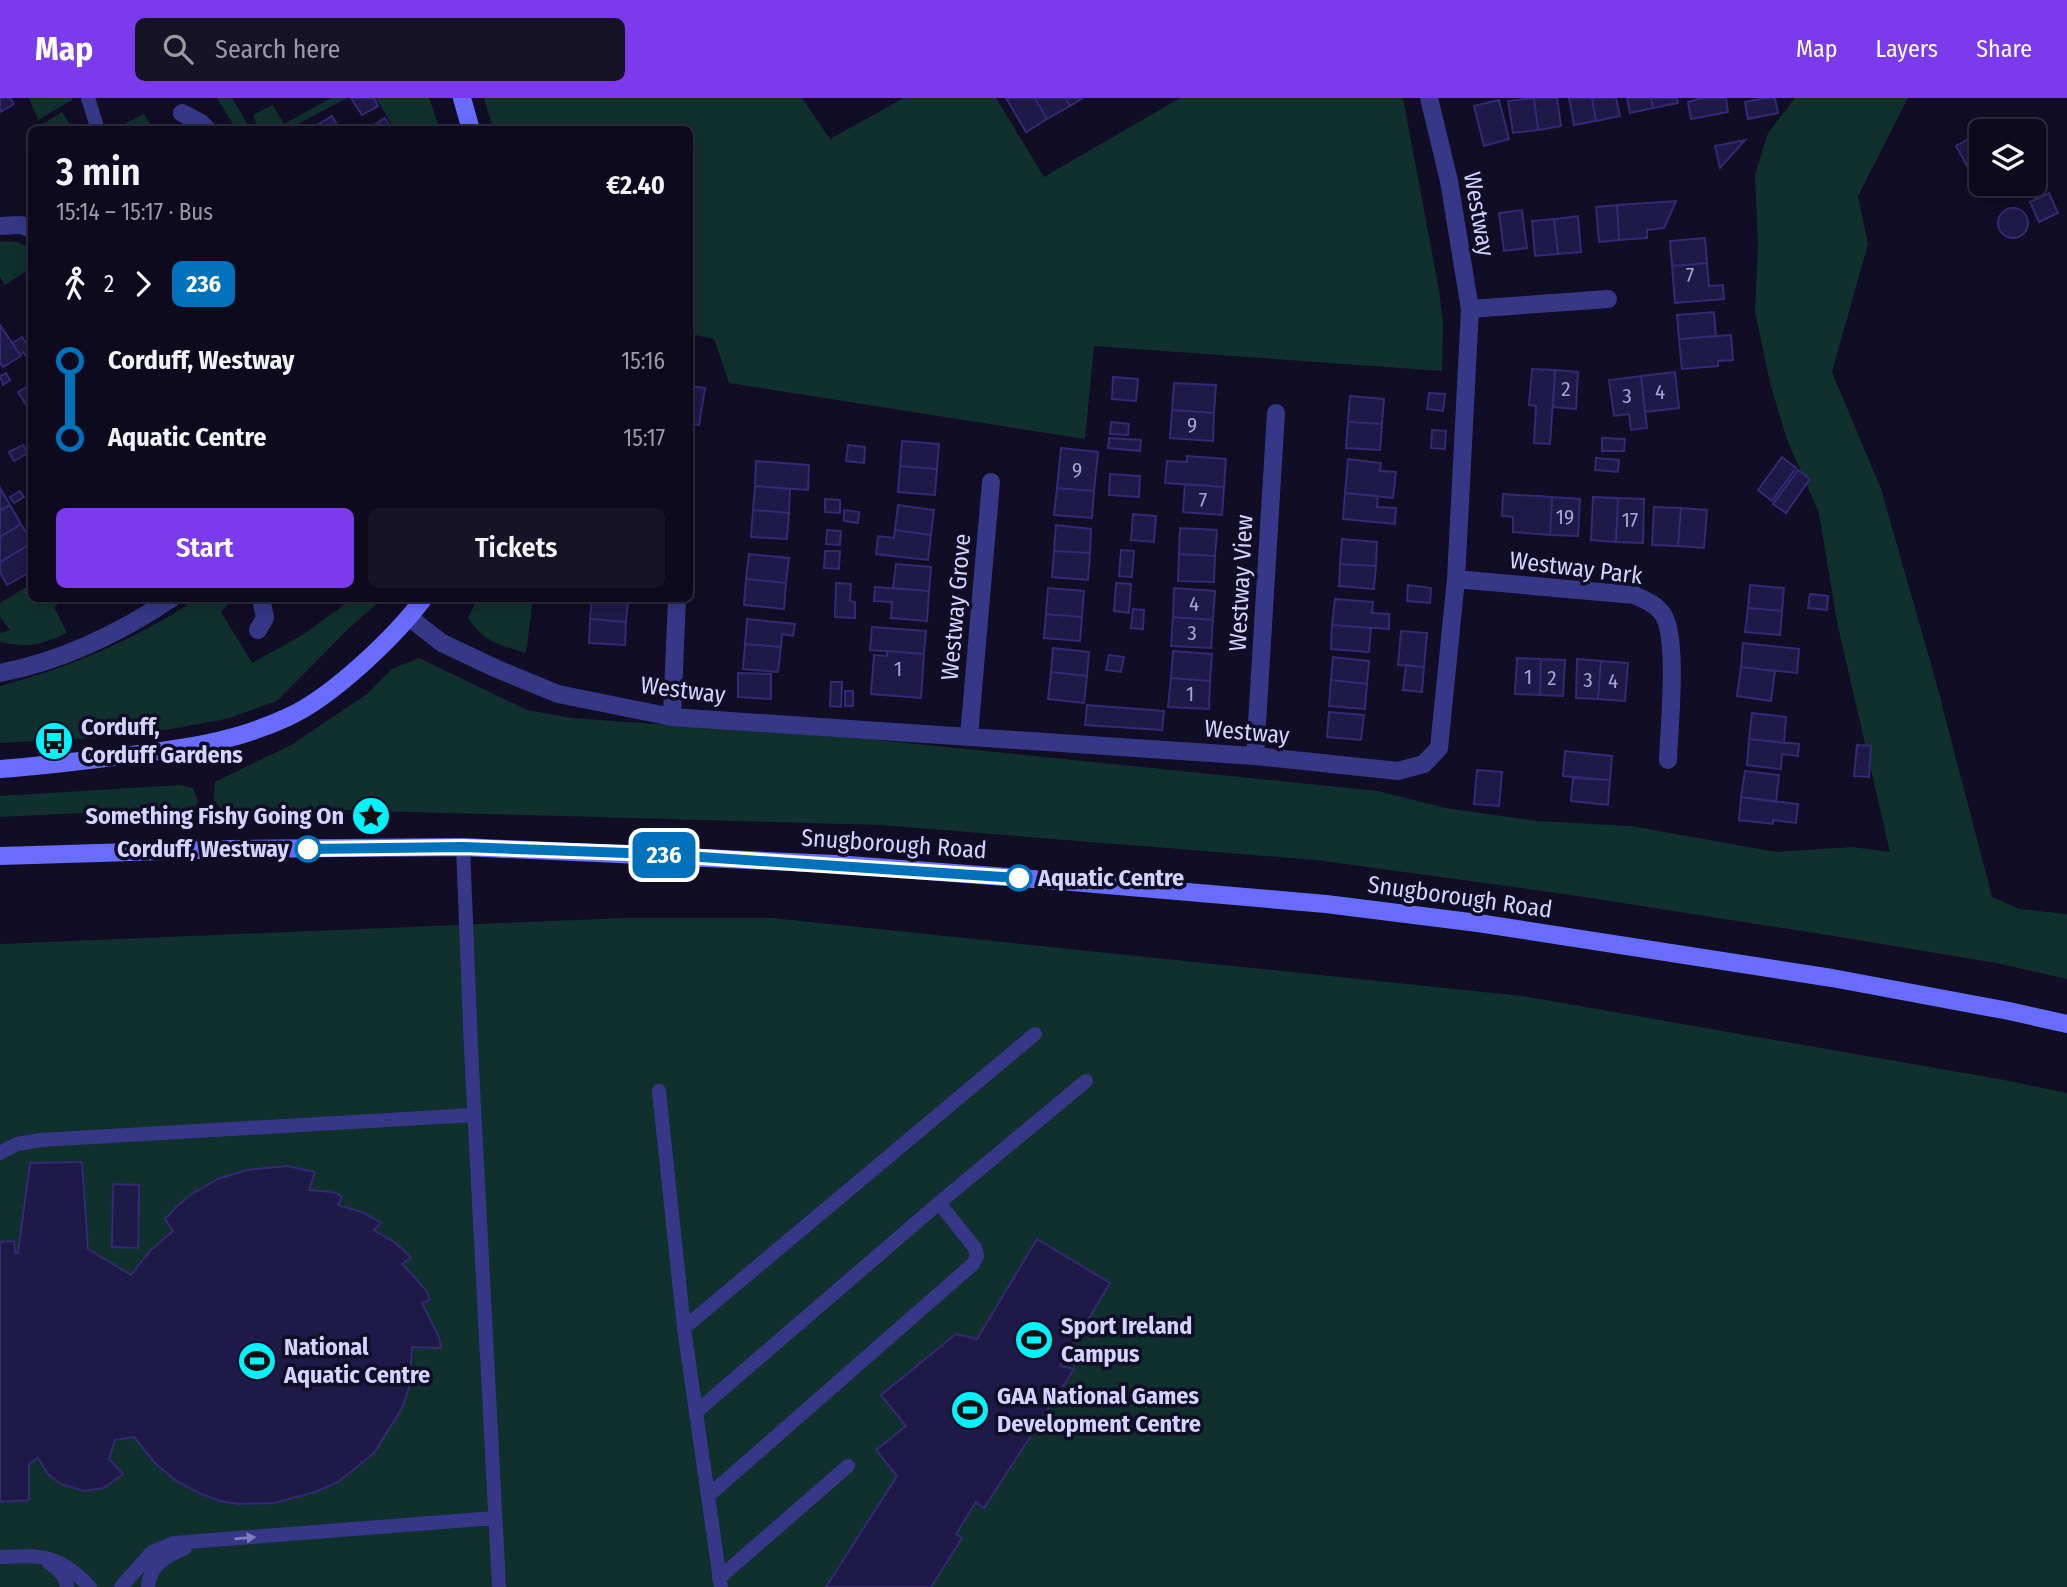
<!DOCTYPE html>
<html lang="en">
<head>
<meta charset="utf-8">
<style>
  :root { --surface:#0c0a1c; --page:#151325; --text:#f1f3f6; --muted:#9a9aa3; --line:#2c2b3b; --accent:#7c3aed }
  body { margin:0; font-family:"Fira Sans Condensed",sans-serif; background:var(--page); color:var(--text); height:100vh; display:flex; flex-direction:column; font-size:26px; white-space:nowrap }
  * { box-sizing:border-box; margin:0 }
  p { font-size:23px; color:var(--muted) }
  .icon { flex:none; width:38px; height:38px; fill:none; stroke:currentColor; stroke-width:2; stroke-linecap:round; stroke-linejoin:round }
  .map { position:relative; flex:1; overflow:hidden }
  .sheet { position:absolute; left:28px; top:28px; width:665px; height:476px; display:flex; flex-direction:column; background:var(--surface); border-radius:10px; box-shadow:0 4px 18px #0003,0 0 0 2px var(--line) }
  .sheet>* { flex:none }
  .badge { padding:0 14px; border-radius:10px; font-size:24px; line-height:46px }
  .buttons { position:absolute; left:1969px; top:21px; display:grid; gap:14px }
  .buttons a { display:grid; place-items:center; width:77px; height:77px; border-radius:10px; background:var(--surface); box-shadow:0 4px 18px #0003,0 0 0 2px var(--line); font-size:35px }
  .map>.badge { position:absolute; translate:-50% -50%; box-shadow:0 0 0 4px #fff }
  .legs { display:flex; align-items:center; gap:10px; height:77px; padding:0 28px; font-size:23px }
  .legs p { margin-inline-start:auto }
  .overview { display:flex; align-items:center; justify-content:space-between; height:119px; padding:0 28px }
  h1 { font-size:38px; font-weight:600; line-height:52px }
  .cta { display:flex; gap:14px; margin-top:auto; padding:14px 28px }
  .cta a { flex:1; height:80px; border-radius:10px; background:var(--accent); color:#fff; font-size:28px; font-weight:600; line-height:80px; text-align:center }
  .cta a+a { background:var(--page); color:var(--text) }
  ul { padding:0 28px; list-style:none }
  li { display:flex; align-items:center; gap:24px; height:77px; font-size:26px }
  li i { display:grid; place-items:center; width:10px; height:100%; margin:0 9px; background:currentColor }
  li i::after { content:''; width:18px; height:18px; margin:-9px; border:5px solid; border-radius:50%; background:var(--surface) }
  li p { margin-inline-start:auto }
  li:first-child i { background:linear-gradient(#0000 50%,currentColor 0) }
  li:last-child i { background:linear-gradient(currentColor 50%,#0000 0) }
  header { display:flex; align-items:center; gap:42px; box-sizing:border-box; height:98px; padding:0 35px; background:var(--accent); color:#fff }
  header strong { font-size:33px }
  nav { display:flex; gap:38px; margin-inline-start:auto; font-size:24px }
  .search { width:490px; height:63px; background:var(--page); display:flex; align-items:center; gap:18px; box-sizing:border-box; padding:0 24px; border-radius:10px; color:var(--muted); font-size:26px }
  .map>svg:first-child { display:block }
  .green { fill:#10302d }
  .building { fill:#1f1947; stroke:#342974; stroke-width:2 }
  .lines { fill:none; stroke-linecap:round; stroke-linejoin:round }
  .lane { stroke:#363887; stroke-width:14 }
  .street { stroke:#363887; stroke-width:18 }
  .secondary { stroke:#696dff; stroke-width:18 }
  .oneway { fill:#7d7dbd }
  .line-1-casing { stroke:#fff; stroke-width:16 }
  .line-1 { stroke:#0072bc; stroke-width:10 }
  .stop-1-dot { fill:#fff; stroke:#0072bc; stroke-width:3.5 }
  .labels { text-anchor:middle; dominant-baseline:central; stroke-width:7; stroke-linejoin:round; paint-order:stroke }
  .number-label { font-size:21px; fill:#a7a4d1 }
  .street-label { font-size:24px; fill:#d4d2ff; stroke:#100d25 }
  .poi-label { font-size:24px; font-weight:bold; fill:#d4d2ff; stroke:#100d25; text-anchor:start }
  .stop-label { font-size:24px; font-weight:bold; fill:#d4d2ff; stroke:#100d25; text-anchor:end }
</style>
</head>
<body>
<header>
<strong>Map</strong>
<div class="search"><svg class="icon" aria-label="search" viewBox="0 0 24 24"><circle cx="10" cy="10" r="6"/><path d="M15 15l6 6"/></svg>Search here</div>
<nav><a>Map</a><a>Layers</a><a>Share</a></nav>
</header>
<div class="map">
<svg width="2067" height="1489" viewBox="0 0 2067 1489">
  <rect width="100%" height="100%" fill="#100d25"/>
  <path class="green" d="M29 0H72V2L38 22Z
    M217 0H232L251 31H236Z
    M331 0H347L289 31H258L253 17 273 7 284 26Z
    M376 0H429L440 31H394Z
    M484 0H802L830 41 904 0H996L1044 79 1180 0H1403L1439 192 1443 225 1442 273 1094 248 1085 341 729 285 714 241 690 236V32L493 31Z
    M1795 0H1908L1858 98 1868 146 1832 274 1881 391 1935 580 1992 799 2020 811 2067 816V881L1996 865 1846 840 1578 798 1316 762 880 727 343 712 241 716 221 712 214 702 215 684 291 647 367 596 392 571 419 560 527 612 572 620 867 641 1378 693 1446 710 1536 723 1631 728 1776 754 1852 749 1890 754 1837 524 1819 415 1787 342 1770 285 1755 213 1758 147 1755 77 1768 35Z
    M62 14 73 31H34Z
    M144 16 153 31H130L126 25Z
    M0 143 17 144 31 150V170L5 187 0 179Z
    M31 486 32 500 60 501 62 503 54 509 67 535C39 547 31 550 0 544V535L10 532 0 519V505Z
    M196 501H233L221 514 252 565 304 536 352 501H383L349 530 277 603 226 621 171 631 98 640 0 645V588C73 568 133 543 196 501Z
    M477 501H533L526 555C499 547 484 544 468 520Z
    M180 687 193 690 198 703 193 714H102L0 719V698Z
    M624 820H772L1522 898 1999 981 2067 995V1489H0V846Z"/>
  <path class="building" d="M0 0H10L14 6 0 14Z
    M351 0H374L378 8 362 17Z
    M1006 0H1035L1047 21 1026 34Z
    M1035 0H1065L1070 8 1047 21Z
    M1065 0H1083L1070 8Z
    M1534 0H1557L1561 28 1538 32Z
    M1534 0 1538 32 1513 35 1508 3Z
    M1569 0H1592L1596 23 1574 27Z
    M1592 0H1616L1620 18 1596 23Z
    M1627 0H1651L1653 10 1630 15Z
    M1651 0H1677L1678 5 1653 10Z
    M1702 0H1726L1728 14 1691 21 1688 4Z
    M1765 0H1775L1778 15 1748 21 1745 4Z
    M1499 2 1509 41 1484 48 1474 8Z
    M332 18 340 32H309Z
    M385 20 392 32H376L374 27Z
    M1981 34V77L1974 81 1956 48Z
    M1745 42 1720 70 1715 48Z
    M2049 95 2058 115 2039 124 2030 104Z
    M1676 103 1664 130 1647 132V140L1619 142 1617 107Z
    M1617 107 1619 142 1599 144 1596 109Z
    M1998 125a15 15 0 1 1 30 0a15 15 0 1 1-30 0Z
    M1522 112 1527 150 1504 153 1499 115Z
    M1578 118 1581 154 1558 156 1554 121Z
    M1554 121 1558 156 1535 158 1532 123Z
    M1705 140 1707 165 1672 168 1670 143Z
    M1707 165 1709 188 1723 187 1724 201 1675 205 1672 168Z
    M1714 214 1716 238 1679 241 1677 217Z
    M0 227 21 258 3 269 0 265Z
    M1731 237 1733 262 1718 263V268L1682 271 1679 241Z
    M22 239 32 254V259L28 261 23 254 20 257 12 245Z
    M1532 271 1555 272 1550 346 1534 345 1536 308 1529 307Z
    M1555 272 1578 274 1576 311 1553 309Z
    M1675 274 1679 310 1645 314 1641 278Z
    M6 275 10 282 3 287 0 278Z
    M1641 278 1647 330 1631 332 1629 316 1614 318 1609 282Z
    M1113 279 1138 281 1136 303 1112 301Z
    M1174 285 1216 287 1214 315 1172 312Z
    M32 286V306L27 308 18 294Z
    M690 288 705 290 699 327 690 325Z
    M1429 295 1445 296 1443 313 1427 311Z
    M1350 298 1384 301 1382 326 1348 324Z
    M1172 312 1214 315 1213 343 1170 340Z
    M1111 324 1129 326 1128 337 1110 336Z
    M1348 324 1382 326 1380 352 1346 350Z
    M1432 332 1446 333 1445 351 1431 350Z
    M1109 340 1141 342 1140 353 1108 350Z
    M1602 340 1625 341 1624 353H1602Z
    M902 343 939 346 937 371 900 368Z
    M23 347 28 355 14 363 9 354Z
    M848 347 865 349 864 365 846 363Z
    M1061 350 1098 354 1094 393 1057 390Z
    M1187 358 1226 361 1224 389 1165 385 1167 363 1187 364Z
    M1782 359 1796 370 1772 403 1758 392Z
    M1596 360 1619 362 1618 374 1595 372Z
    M1348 361 1381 365 1380 373 1396 374 1393 400 1345 395Z
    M756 363 809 367 808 392 755 388Z
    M900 368 937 371 935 397 898 394Z
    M1798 372 1810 381 1786 415 1773 406Z
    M1110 376 1140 378 1139 399 1109 397Z
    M1185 386 1224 389 1222 417 1183 414Z
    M755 388 790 391 789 415 753 412Z
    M0 390 10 407 0 413Z
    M1057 390 1094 393 1092 420 1054 417Z
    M20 393 24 399 14 405 10 399Z
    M1345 395 1378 398 1377 409 1396 410 1395 426 1343 421Z
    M1503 396 1552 399 1550 437 1513 434V419L1502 418Z
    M1552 399 1580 401 1578 438 1550 437Z
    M1593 399 1618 400 1616 444 1591 442Z
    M1618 400 1644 401 1643 445 1616 444Z
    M825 401 840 402V415L825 414Z
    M10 407 21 426 0 439V413Z
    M898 407 934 412 931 437 895 432Z
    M1654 409 1681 410 1678 448 1652 447Z
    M1681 410 1707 412 1704 450 1678 448Z
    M753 412 789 415 787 441 751 439Z
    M844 412 859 414 858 425 844 423Z
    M1133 416 1156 418 1154 444 1131 442Z
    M21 426 32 445 0 464V439Z
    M1056 427 1091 431 1090 455 1054 453Z
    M1180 430 1217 432 1215 458 1179 456Z
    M827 432 841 433 840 447 826 446Z
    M895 432 931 437 928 462 876 456 878 438 894 440Z
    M1342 441 1377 444 1376 468 1340 466Z
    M32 445V473L7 487 0 474V464Z
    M1121 452 1134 453 1132 479 1119 478Z
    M825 453H840L839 471 824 470Z
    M1054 453 1090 455 1088 482 1052 479Z
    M749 456 789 460 786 485 746 481Z
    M1179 456 1215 458 1214 484 1178 483Z
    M896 466 931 469 929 493 893 490Z
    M1340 466 1376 468 1374 491 1339 488Z
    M746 481 786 485 784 511 744 507Z
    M836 485 851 486 850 503 855 504V520L835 519Z
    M1116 485 1131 486 1129 515 1114 513Z
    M1408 487 1431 490 1430 505 1407 503Z
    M1750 487 1784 490 1782 513 1748 510Z
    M875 489 929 493 927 523 891 520 892 504 874 503Z
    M1048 490 1084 493 1082 519 1046 516Z
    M1174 490 1215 493 1213 522 1173 519Z
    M1810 496 1828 498 1827 512 1808 510Z
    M592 500 628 501 626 524 590 521Z
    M1335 501 1373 504 1372 515 1389 516V531L1332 527Z
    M1748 510 1782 513 1780 537 1745 534Z
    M1133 511 1144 512 1143 531 1131 530Z
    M1046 516 1082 519 1080 543 1044 540Z
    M1173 519 1213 522 1211 550 1171 548Z
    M590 521 626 524 625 547 589 545Z
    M747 521 795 526 793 538 782 536 781 549 745 546Z
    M1332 527 1371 530 1369 554 1331 551Z
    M872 529 926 533 924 556 870 552Z
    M1401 533 1427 535 1424 569 1398 567Z
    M1743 545 1799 551 1797 575 1741 569Z
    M745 546 781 549 778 574 743 571Z
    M1053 550 1089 554 1087 578 1051 574Z
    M887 553 924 556 921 600 871 596 874 557 887 558Z
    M1173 553 1212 556 1210 583 1171 580Z
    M1109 557 1124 559 1121 574 1106 572Z
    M1333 559 1369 563 1367 586 1331 582Z
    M1517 560 1541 561 1540 597 1515 596Z
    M1541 561 1565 562 1563 598 1540 597Z
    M1577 561 1601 563 1598 601 1576 600Z
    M1601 563 1628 565 1625 603 1598 601Z
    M1406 567 1424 569 1422 594 1403 592Z
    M1741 569 1775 573 1771 603 1737 598Z
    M1051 574 1087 578 1084 605 1048 601Z
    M738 575 771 576V601L738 599Z
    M1171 580 1210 583 1209 611 1168 609Z
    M1331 582 1367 586 1365 611 1329 608Z
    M831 584H842L841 609 830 608Z
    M845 593H853V608H845Z
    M1087 607 1164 613 1162 632 1085 627Z
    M1329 614 1364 617 1361 642 1327 639Z
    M1752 615 1786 619 1784 645 1749 641Z
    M1749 641 1799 646 1798 658 1782 656 1781 671 1747 667Z
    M1857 647 1871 648 1869 679 1854 678Z
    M1565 653 1612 658 1610 682 1563 678Z
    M1477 672 1502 674 1499 708 1474 706Z
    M1745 673 1779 677 1776 704 1741 699Z
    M1573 680 1610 682 1608 707 1571 703Z
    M1741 699 1798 706 1796 725 1773 722V726L1739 722Z
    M82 1064 88 1151 131 1177 151 1152 173 1133 165 1121 176 1109 190 1097 218 1081 247 1072 287 1068 315 1074 309 1092 333 1094 342 1098 338 1107 364 1115 381 1125 374 1132 397 1146 411 1160 402 1166 426 1192 430 1202 422 1205 439 1239 441 1250 412 1249 409 1289 402 1310 374 1355 338 1384 315 1394 274 1405 238 1406 220 1403 199 1395 175 1382 155 1365 134 1339 115 1342 109 1361 123 1376 104 1390 84 1393 61 1386 48 1376 38 1360 29 1366V1402L0 1404V1144L14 1143 15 1155H18L30 1065Z
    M113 1086 139 1087 138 1150 112 1149Z
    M1037 1141 1110 1185 1060 1268 1074 1271 984 1410 976 1404 956 1436 962 1440 931 1489H826L897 1378 876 1352 906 1328 881 1297 956 1236 977 1241Z"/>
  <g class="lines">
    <path class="lane" d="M88 0 98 32
      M463 749 471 950 499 1489
      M659 993 684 1230 721 1489
      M0 1055 17 1046 41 1042 474 1017
      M684 1230 1035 936
      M696 1314 939 1105 1086 983
      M708 1398 973 1166 977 1158 975 1150 939 1105
      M0 1459C42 1457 60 1457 90 1489
      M49 1465C59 1471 66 1478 67 1489
      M719 1480 848 1368
      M121 1489 152 1454 174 1445 495 1420
      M148 1489C149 1467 167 1458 185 1450"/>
    <path class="street" d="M182 15 201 25 208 32
      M0 128 21 127 32 131
      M1470 211 1608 201
      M1456 481 1634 497C1645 502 1654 505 1662 515 1679 536 1669 631 1668 662
      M410 520 442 545 497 571 558 596 672 619 1255 658 1398 673 1424 666 1439 650 1456 481 1470 211 1449 83 1429 0
      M258 532 265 520 261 500
      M0 575C62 563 120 535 172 500
      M672 619 677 500
      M969 638 991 384
      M1255 658 1276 315"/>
    <path class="secondary" d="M462 0 471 32
      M0 671C41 668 82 663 122 658 180 651 235 644 288 619 332 599 395 539 424 500
      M0 758 230 751 463 749 835 766 1072 784 1326 806 1478 825 1832 880 2009 913 2067 926"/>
  </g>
  <defs><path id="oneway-solid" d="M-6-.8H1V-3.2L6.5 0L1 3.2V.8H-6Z" transform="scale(1.75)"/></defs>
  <use class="oneway" href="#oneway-solid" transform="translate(245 1440) rotate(-5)"/>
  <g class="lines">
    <defs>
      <path id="line-1" d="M308 751 463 749 656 756 1019 780"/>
    </defs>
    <use href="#line-1" class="line-1-casing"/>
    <use href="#line-1" class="line-1"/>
  </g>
  <defs>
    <symbol id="bus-disc" viewBox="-11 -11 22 22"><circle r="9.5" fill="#00f2fd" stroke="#100d25"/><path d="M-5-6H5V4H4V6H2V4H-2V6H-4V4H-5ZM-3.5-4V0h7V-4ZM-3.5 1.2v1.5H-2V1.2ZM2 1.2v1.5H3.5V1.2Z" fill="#111"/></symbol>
    <symbol id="sight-disc" viewBox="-11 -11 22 22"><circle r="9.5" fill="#00f2fd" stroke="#100d25"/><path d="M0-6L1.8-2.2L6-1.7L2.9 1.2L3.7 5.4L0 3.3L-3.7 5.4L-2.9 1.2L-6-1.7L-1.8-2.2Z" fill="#111"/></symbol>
    <symbol id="stadium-disc" viewBox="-11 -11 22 22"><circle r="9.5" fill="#00f2fd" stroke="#100d25"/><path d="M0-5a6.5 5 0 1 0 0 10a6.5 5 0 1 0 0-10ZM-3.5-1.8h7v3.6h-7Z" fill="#111"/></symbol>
  </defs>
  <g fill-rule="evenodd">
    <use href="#bus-disc" x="32" y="621" width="44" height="44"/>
    <use href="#sight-disc" x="349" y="696" width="44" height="44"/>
    <use href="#stadium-disc" x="1012" y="1220" width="44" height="44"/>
    <use href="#stadium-disc" x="235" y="1241" width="44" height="44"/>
    <use href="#stadium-disc" x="948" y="1290" width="44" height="44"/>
  </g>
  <g class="stop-1-dot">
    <circle cx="308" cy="751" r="12"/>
    <circle cx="1019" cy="780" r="12"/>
  </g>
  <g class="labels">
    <g class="number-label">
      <text x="1690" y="177">7</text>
      <text x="1566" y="291">2</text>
      <text x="1660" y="294">4</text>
      <text x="1627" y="298">3</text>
      <text x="1192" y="327">9</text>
      <text x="1077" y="372">9</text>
      <text x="1203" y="402">7</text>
      <text x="1565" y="419">19</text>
      <text x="1630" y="422">17</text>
      <text x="1194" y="506">4</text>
      <text x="1192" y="535">3</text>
      <text x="898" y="571">1</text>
      <text x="1528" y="579">1</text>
      <text x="1552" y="580">2</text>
      <text x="1588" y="582">3</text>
      <text x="1613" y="583">4</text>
      <text x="1190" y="596">1</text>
    </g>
    <g class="street-label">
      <text transform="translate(1479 116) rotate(80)">Westway</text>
      <text transform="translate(1576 470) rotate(7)">Westway Park</text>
      <text transform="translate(1241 485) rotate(-87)">Westway View</text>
      <text transform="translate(956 509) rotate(-85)">Westway Grove</text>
      <text transform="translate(683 592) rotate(7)">Westway</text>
      <text transform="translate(1247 634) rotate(5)">Westway</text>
      <text transform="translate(894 746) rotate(4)">Snugborough Road</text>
      <text transform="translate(1460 799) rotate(8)">Snugborough Road</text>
    </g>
    <g class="poi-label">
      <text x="81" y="629">Corduff,<tspan x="81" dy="28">Corduff Gardens</tspan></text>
      <text x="344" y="718" text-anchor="end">Something Fishy Going On</text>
      <text x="1061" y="1228">Sport Ireland<tspan x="1061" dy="28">Campus</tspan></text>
      <text x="284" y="1249">National<tspan x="284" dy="28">Aquatic Centre</tspan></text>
      <text x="997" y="1298">GAA National Games<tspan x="997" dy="28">Development Centre</tspan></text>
    </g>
    <g class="stop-label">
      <text x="289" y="751">Corduff, Westway</text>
      <text x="1038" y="780" text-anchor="start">Aquatic Centre</text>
    </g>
  </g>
</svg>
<div class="buttons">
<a><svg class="icon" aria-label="layers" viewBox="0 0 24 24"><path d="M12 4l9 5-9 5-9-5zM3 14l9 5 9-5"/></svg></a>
</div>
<b class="badge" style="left:664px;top:757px;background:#0072bc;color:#fff">236</b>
<section class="sheet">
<div class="overview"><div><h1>3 min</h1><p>15:14 – 15:17 · Bus</p></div><b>€2.40</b></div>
<div class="legs"><svg class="icon" aria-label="walk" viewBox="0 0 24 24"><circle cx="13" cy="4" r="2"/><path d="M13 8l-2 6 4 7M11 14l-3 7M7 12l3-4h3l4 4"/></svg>2<svg class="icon" aria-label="forward" viewBox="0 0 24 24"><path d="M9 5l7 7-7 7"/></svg><b class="badge" style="background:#0072bc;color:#fff">236</b></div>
<ul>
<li><i style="color:#0072bc"></i><b>Corduff, Westway</b><p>15:16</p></li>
<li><i style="color:#0072bc"></i><b>Aquatic Centre</b><p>15:17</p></li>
</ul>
<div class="cta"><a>Start</a><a>Tickets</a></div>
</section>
</div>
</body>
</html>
